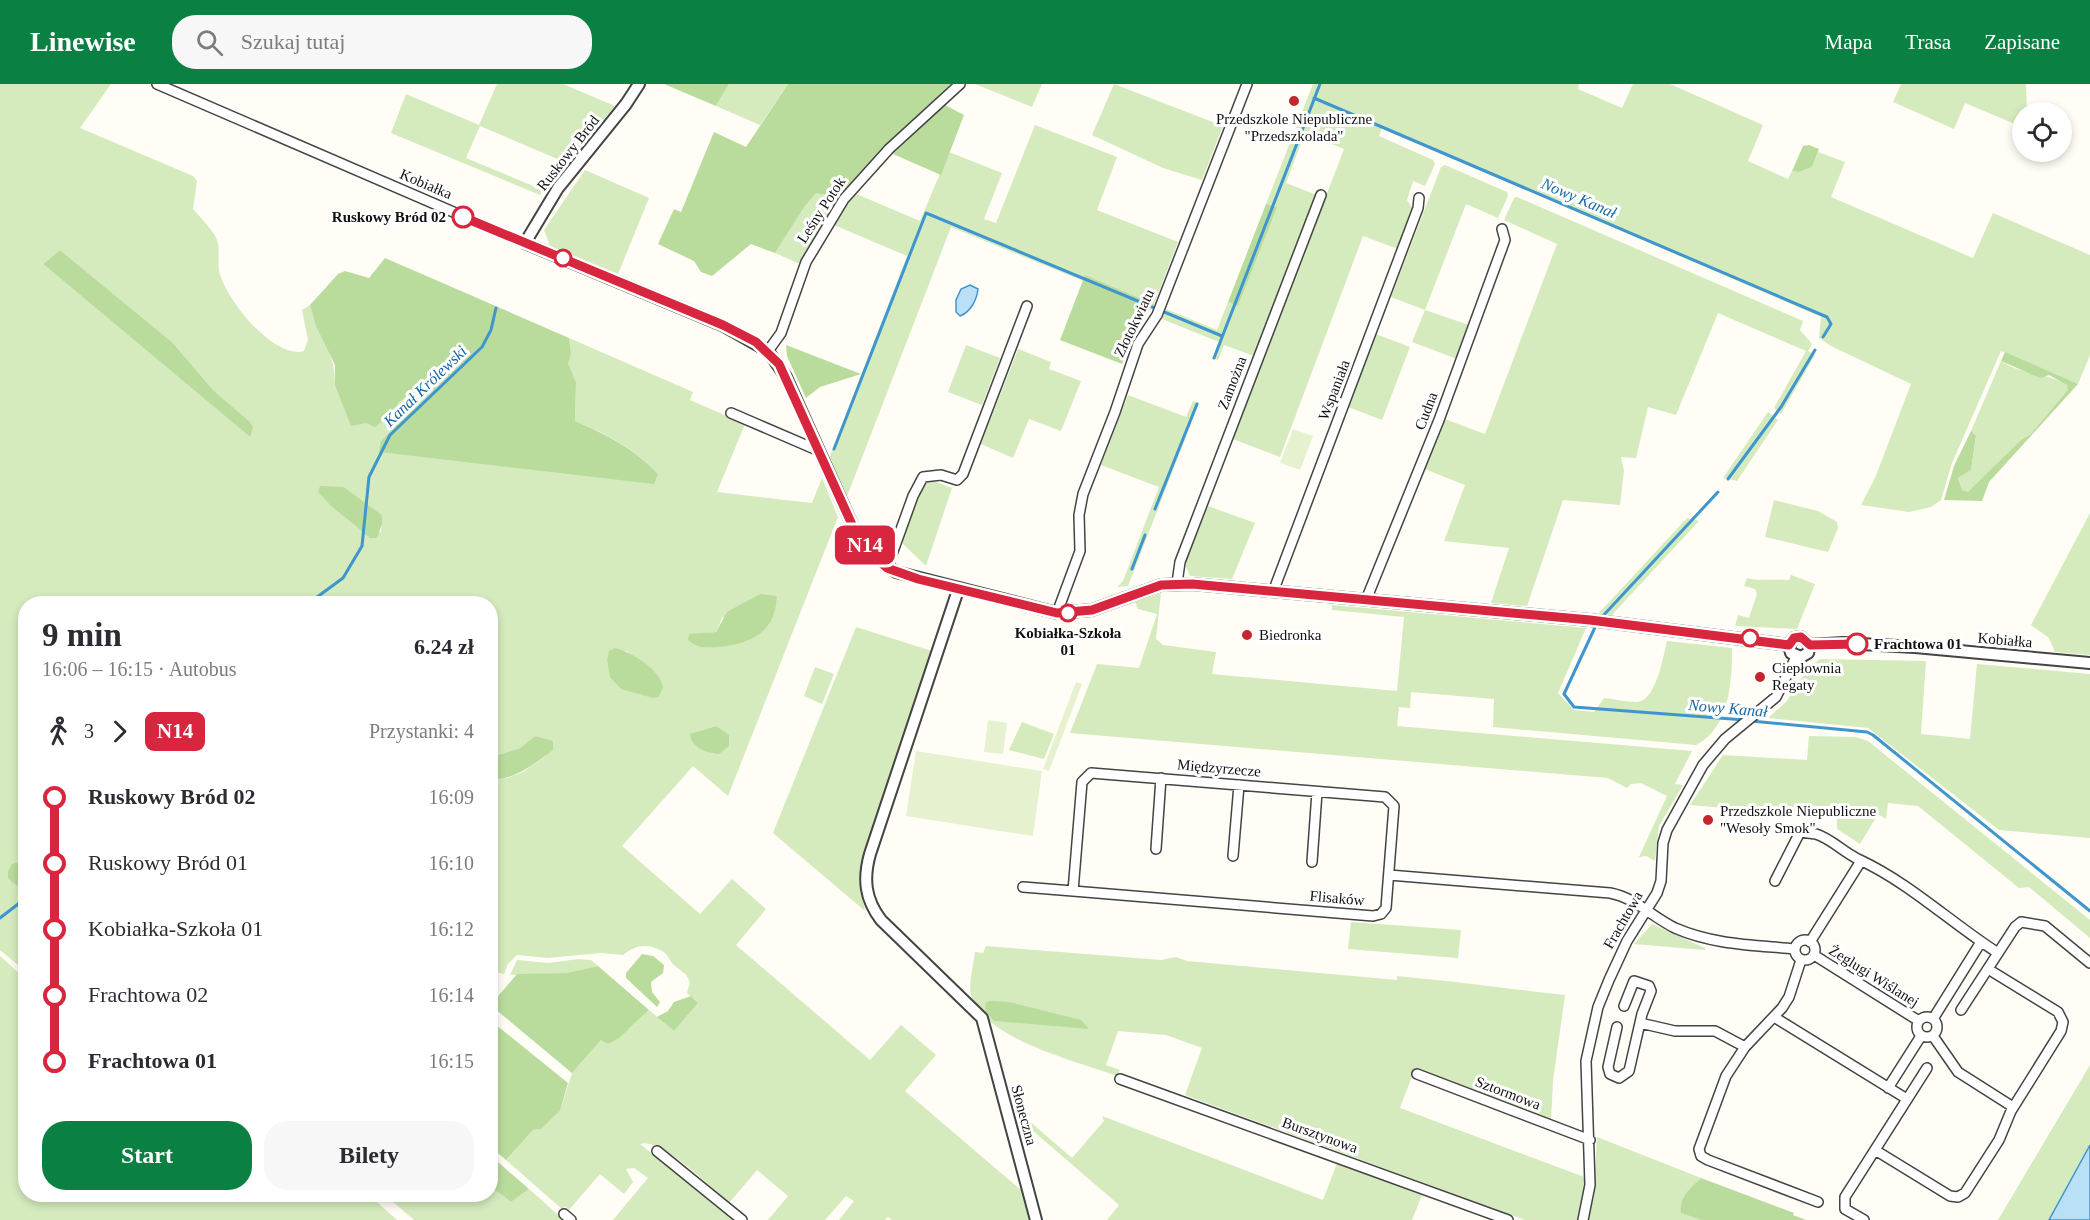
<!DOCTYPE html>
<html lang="pl">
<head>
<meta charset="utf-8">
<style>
  :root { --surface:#fff; --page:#f7f7f7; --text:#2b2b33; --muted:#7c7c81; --accent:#0b8043 }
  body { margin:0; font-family:Georgia,serif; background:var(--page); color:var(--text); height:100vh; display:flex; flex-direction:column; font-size:22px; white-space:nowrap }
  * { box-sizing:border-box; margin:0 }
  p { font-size:20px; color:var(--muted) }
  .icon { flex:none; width:33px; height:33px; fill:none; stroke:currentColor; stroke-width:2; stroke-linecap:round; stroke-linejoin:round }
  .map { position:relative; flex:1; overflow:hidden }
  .panel { position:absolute; left:18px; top:512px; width:480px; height:606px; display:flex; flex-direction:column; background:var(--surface); border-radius:24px; box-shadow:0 3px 9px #0003 }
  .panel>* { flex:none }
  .badge { padding:0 12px; border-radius:9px; font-size:21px; line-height:39px }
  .controls { position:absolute; left:2012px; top:18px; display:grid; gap:12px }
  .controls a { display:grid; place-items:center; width:60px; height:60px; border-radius:50%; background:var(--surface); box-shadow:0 3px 9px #0003; font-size:30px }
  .map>.badge { position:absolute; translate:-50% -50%; box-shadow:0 0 0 3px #fff }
  .legs { display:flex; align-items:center; gap:9px; height:66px; padding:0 24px; font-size:20px }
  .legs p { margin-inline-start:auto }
  .headline { display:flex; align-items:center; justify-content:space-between; height:102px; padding:0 24px }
  h1 { font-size:33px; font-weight:700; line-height:45px }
  .button { display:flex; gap:12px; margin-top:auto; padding:12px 24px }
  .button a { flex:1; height:69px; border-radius:24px; background:var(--accent); color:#fff; font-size:24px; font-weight:700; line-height:69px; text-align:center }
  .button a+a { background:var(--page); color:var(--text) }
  ul { padding:0 24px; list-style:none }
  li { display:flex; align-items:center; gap:21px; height:66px; font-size:22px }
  li i { display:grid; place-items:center; width:9px; height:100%; margin:0 8px; background:currentColor }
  li i::after { content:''; width:15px; height:15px; margin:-8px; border:4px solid; border-radius:50%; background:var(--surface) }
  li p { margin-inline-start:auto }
  li:first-child i { background:linear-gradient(#0000 50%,currentColor 0) }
  li:last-child i { background:linear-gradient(currentColor 50%,#0000 0) }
  header { display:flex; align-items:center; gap:36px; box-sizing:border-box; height:84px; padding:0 30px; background:var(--accent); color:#fff }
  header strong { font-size:28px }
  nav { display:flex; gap:33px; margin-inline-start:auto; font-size:21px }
  .search { width:420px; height:54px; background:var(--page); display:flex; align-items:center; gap:15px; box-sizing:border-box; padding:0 21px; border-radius:24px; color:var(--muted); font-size:22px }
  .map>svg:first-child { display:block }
  .green { fill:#d5ebbd; fill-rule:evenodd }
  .forest { fill:#b9dc9c }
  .pitch { fill:#e6f2cf }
  .water { fill:#b9e0f7; stroke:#3f96cf; stroke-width:1.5 }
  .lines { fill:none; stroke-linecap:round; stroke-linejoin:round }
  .stream { stroke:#3f96cf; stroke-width:3 }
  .minor-casing { stroke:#444; stroke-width:12 }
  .tertiary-casing { stroke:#444; stroke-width:14 }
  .minor { stroke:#fff; stroke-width:9 }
  .tertiary { stroke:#fff; stroke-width:10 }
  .line-1-casing { stroke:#fff; stroke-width:14 }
  .line-1 { stroke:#d7263d; stroke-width:9 }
  .poi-dot { fill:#c4262e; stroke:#fff; stroke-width:2 }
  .stop-1-dot { fill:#fff; stroke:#d7263d; stroke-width:3 }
  .labels { text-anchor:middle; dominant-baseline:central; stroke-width:6; stroke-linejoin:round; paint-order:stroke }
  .poi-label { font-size:15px; fill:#111; stroke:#fff; text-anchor:start }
  .street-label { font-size:15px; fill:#111; stroke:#fff }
  .stop-label { font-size:15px; font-weight:bold; fill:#111; stroke:#fff; text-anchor:end }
  .water-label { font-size:16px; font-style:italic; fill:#1768a6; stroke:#fff }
</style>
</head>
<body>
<header>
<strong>Linewise</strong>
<div class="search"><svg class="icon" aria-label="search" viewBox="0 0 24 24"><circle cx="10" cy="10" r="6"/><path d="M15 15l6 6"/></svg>Szukaj tutaj</div>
<nav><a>Mapa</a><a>Trasa</a><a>Zapisane</a></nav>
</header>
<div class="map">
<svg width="2090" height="1136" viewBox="0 0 2090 1136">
  <rect width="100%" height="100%" fill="#fffdf5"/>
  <path class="green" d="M0 0H111L80 44 193 92 197 97 193 125C200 133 208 141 214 150 222 163 217 173 219 186 224 214 274 276 304 267L308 256 302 226 310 221C319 253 335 266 335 301L398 319 411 309 417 310 419 317 381 357 658 390C634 364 607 350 575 337L576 298 567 280 571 269 569 254 693 308 690 316 745 340 717 408 812 419 822 394 838 433 728 712 693 682 622 762 700 830 732 795 766 825 736 861 870 976 901 941 936 971 905 1007 1022 1107 1029 1136H892L888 1133 885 1136H839L854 1117 846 1112 825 1136H768L788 1112 757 1086 729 1119C711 1104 661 1053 640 1060L734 1136H613L648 1094 634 1084 626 1085 633 1098 624 1110 600 1090 569 1126 565 1122 562 1125 506 1076 533 1046 541 1045 560 1027 572 989 602 955 629 945 649 926 674 947 698 919 687 909 690 899C687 889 682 888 675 882 670 878 668 870 662 867 647 859 636 861 623 871L601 869 548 874 517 871 508 880 504 890 491 887V690L496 695 508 694 523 688 547 671 535 652 520 664 495 672 491 678 490 519H26L25 776 12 780 8 795 25 808V887L0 866ZM60 166 173 259 213 306 249 337 250 353 43 180ZM344 403 382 431 381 448 361 447 332 423ZM777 512C776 554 739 561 705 564L709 548H716L722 534ZM626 567 641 578 642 611C619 600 613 606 607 576ZM716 642 713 670 696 662 697 648Z
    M497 0H563L615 22 567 79 480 42 466 74 543 106 540 111 391 49 406 10 479 41Z
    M729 0H788L760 41 716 22Z
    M975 0H1042L1032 23Z
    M1114 0 1223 42 1202 96 1163 84 1092 51Z
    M1313 0H1579L1578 5 1622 24 1633 0H1670L1763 41 1748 77 1788 95 1792 87 1799 88 1812 83 1818 68 1845 78 1831 113 1973 174 1993 129 2090 171V271L2078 300 2001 267 1952 379 1941 416 1931 423 1909 428 1861 421 1875 394 1911 300 1831 262 1819 254 1821 233 1382 44 1379 52 1433 76 1435 80 1425 102 1413 97 1407 116 1413 125 1398 165 1363 152 1280 373 1233 355 1344 65 1305 49 1286 99 1317 111 1254 272 1224 261 1218 276 1213 274 1219 258 1162 235 1166 225 1217 246 1228 218 1238 222 1276 123 1266 120Z
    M1901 0H2026L2027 28H2022V43L1965 19 1954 45 1893 18Z
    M1035 41 1117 73 1097 126 1178 158 1154 220 1085 191 1083 197 951 143 846 415 828 377 907 172 834 141 854 109 920 137 949 68 1002 89 984 135 996 139Z
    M1445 81 1507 108 1508 112 1498 134 1466 120 1425 226 1469 241 1457 275 1412 258 1425 226 1391 213 1441 83Z
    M585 86 649 114 618 190 550 162 544 146Z
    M816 109 839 114 800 180 775 169 805 122Z
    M1517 113 1803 237 1800 246 1812 260 1808 267 1815 271 1781 330 1774 324 1806 267 1718 229 1676 331 1648 323 1636 374 1621 373 1624 387 1620 421 1563 416 1527 522 1491 519 1509 464 1444 457 1465 401 1422 384 1442 334 1485 350 1557 160 1504 136 1514 114Z
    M1376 250 1410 263 1382 336 1348 323Z
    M966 261 1000 274 982 321 948 308Z
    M1018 265 1051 278 1049 285 1081 297 1061 347 1029 335 1013 374 981 360Z
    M2001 277C2020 291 2047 288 2067 301L2069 306 2031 350 2022 355 1968 409 1962 406 1958 394 1971 386 1976 353 1971 347Z
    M1128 311 1186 333 1193 317 1199 319 1128 502 1117 503 1123 497 1159 403 1101 381Z
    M1768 328 1778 336 1737 397 1723 394Z
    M928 395 952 404 926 482 903 460C901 440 914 409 928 395Z
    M1774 416 1818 427 1837 438 1838 444 1828 468 1765 453Z
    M1208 422 1255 439 1232 495 1190 492 1185 480Z
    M2090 429V571L2055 568 2049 554 2031 541Z
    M1687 434 1699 437 1611 532 1598 530Z
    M1791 491 1815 500 1797 545 1735 542 1738 531 1749 534 1757 510 1755 505 1744 502 1747 494C1762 498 1774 494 1789 496Z
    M1161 509 1156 555 1163 561 1216 568 1212 590 1397 607 1404 533 1332 526V521L1586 544 1558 609 1574 626 1594 628 1604 614C1614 615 1626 618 1637 618 1656 617 1663 573 1667 557L1732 564C1732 597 1730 644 1696 661L1493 643 1494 615 1411 608 1410 624 1399 623 1397 642 1692 667 1675 700 1683 701 1659 742 1655 777 1646 772 1639 773 1667 712 1641 699 1631 700 1627 704 1608 694 1070 649 1097 580 1139 584 1157 530 1138 525 1135 518Z
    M856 543 932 567 864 776 859 796 865 827 773 749Z
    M1820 575 1926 577 1921 650 1970 655 1977 580 2090 590V754L1999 746 1868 644 1768 634 1786 618 1809 583Z
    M815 583 834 590 822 620 804 612Z
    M1022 638 1054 650 1044 675 1009 666Z
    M1809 652 1856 653 1868 657 2090 836V854L2029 803 2019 804 1918 722 1888 719 1886 735 1878 730 1860 760 1837 745V734L1690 721 1723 671 1807 676Z
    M1351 838 1461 846 1458 874 1348 865Z
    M1652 840 1705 864V866L1634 860Z
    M986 862 1161 876 1176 873 1187 877 1397 896V892C1454 897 1509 905 1565 911L1553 997 1551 1036 1415 984 1400 1024 1587 1094 1581 1136H1525L1185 1011 1202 964 1166 951 1118 947 1106 981 1120 986 1117 992C1077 977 989 957 972 914 967 902 974 881 975 868L983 869Z
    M0 872 19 889 25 888 26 1110H368L397 1136H0Z
    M578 875 591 876 598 882 566 889 510 891 517 876 549 879Z
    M2090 981V1061L2049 1136H1998Z
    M1019 1028 1072 1074 1104 1037 1102 1032 1323 1116 1337 1079 1422 1111 1412 1136H1107L1119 1121 1018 1034Z
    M1597 1053 1701 1094 1689 1105 1682 1129 1701 1136H1587L1594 1113Z
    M491 1103 511 1118 529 1105 564 1136H414L384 1110H490Z"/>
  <path class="forest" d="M664 0H729L716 22Z
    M788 0H951L883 65 839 114 816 109 805 122 775 169 751 160 712 192 701 188 694 177 658 160 674 125 681 128 714 48 746 63Z
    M945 21 964 31 941 91 893 70Z
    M1809 61 1819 65 1812 83 1799 88 1792 87 1803 62Z
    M1266 120 1277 123 1238 222 1228 218Z
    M60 166 173 259 213 306 249 337 253 343 250 353 43 180Z
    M385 174 569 254 571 269 568 280 576 298 575 337C607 351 634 364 658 390L654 400 379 368 381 357 419 317 417 310 411 309 398 319 397 325 375 343 366 339 351 342 335 301V281L316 242 310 221 338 190 345 187 369 194Z
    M1085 191 1154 220 1133 251 1122 280 1060 256Z
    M786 261 861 290 820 303 806 314 787 272Z
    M2005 268 2078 300 1989 398 1982 417 1944 416 1954 382 1971 347 1976 352 1971 386 1958 394 1962 406 1968 408 2022 355 2031 350 2068 306 2067 301 2049 291 2040 294 2001 277Z
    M320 402 344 403 382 431V440L377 454H370L332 423 318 408Z
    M760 510 777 512C776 548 751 560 719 563 706 564 698 565 688 556L689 550 716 548 727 528Z
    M615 564C631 568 660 585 663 603L659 613 653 614 621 605 610 593 607 576 609 567Z
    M716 642 729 651V662L719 670C706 669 691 663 690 650Z
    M535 652 553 657V666C539 677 514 696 496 695L491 690V678L495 672 520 664Z
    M25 776H26L25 808 8 795V787L12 780Z
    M642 870 653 872 664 881 663 889 651 898 652 908 660 918 657 923 626 894V889Z
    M598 882 649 926 619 954 608 960 601 956 572 989 494 924 493 918 517 890 566 889Z
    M691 912 698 919 674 947 657 933 668 927 674 918Z
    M991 917 1009 918 1081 936 1089 945 994 937 985 926 986 918Z
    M490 936 568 999 560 1027 541 1045 533 1046 506 1076 491 1063Z
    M491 1072 529 1105 511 1118 491 1103Z
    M1701 1094 1794 1129 1793 1131 1806 1136H1701L1681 1129C1679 1113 1690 1104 1701 1094Z"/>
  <path class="pitch" d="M1293 345 1313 352 1300 386 1280 379Z
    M1076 598 1082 600 1049 687 1043 685Z
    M988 636 1007 639 1003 670 984 668Z
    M916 667 1042 687 1033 752 906 732Z"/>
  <path class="water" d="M970 201 978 205C977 215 971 228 960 232L956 228V216L961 205Z
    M2090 1061V1136H2049Z"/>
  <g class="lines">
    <path class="stream" d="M1314 14 1827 233 1831 240 1823 253
      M1214 274 1320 0
      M834 365 926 129 1222 252
      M1728 395 1781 323 1815 266
      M1155 425 1197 320
      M1132 485 1145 451
      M309 519 343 494 362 462 369 393 390 351 482 263 491 246 496 224
      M1601 534 1718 408
      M1597 539 1564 610 1574 623 1745 636
      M1751 637 1867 648 1873 651 2090 827
      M0 834 26 814"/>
    <defs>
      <path id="minor" d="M157 0 525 159
        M768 267 781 249 806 178 844 115 889 65 960 0
        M731 329 817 366
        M887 484 913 412 923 393 941 391 957 396 963 390 1027 222
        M1177 499 1180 478 1321 111
        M1273 508 1418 124 1419 114
        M1366 516 1439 336 1505 156 1502 145
        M1057 529 1080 467 1079 431 1083 410 1115 328 1138 260 1157 231 1247 0
        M1156 765 1161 694
        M1233 772 1239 701
        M1312 778 1317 708
        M1389 791 1610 809C1636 814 1652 833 1675 844 1714 861 1754 861 1795 865
        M1775 797 1800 748 1816 750C1832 755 1844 769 1860 776 1911 800 1951 839 1998 869
        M1023 803 1073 807 1373 832 1381 830 1386 824 1394 722 1385 713 1091 689 1082 698 1073 807
        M1795 866a10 10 0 1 1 20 0a10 10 0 1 1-20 0Z
        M1810 858 1861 777
        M1814 871 1919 937
        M1801 876 1789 913 1782 924 1745 963 1726 992 1699 1065 1701 1072 1708 1076 1818 1118
        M1961 926 2015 843 2021 838 2045 842 2090 879
        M1917 943a10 10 0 1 1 20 0a10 10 0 1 1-20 0Z
        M1774 933 1907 1015
        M1933 935 1981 858
        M1640 939 1675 947H1715L1745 963
        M1617 943 1608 983 1610 990 1619 994 1629 987 1642 930 1651 907 1649 902 1634 897 1624 922
        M1933 952 1958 988 2013 1023
        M1417 990 1590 1056
        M1120 995 1508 1136
        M1888 1004 1921 952
        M1875 1066 1950 1112 1958 1113 1965 1109 1999 1056 2011 1027 2061 947 2063 938 2058 928 1988 885
        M657 1067 742 1136
        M564 1130 571 1136
        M1583 1136 1590 1101 1586 977 1598 923 1609 896 1627 857 1657 809 1661 797 1663 759 1667 746 1703 681 1725 655 1776 613 1796 573
        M1864 1136 1845 1125V1113L1927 984"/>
      <path id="tertiary" d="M639 0 626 20 558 104 525 159 722 241 768 267 786 293 854 445 874 473 896 488 1057 529 1092 526 1161 501 1192 500 1590 536 1789 561
        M958 506 870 770C863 795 865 815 881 836L982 934 1036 1136
        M1789 561 1791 569 1801 573 1808 569 1810 561
        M1789 561 1794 554 1801 553 1810 561
        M1810 561 1843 559 1915 563 2090 579"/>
    </defs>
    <use href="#minor" class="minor-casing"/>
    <use href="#tertiary" class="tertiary-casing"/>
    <use href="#minor" class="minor"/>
    <use href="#tertiary" class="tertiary"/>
  </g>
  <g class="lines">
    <defs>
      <path id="line-1" d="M463 133 723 241 756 258 779 280 854 445 868 467 887 484 918 495 1057 529 1092 526 1161 501 1192 500 1590 536 1789 561 1794 554 1801 553 1810 561 1857 560"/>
    </defs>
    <use href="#line-1" class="line-1-casing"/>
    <use href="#line-1" class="line-1"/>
  </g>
  <g class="poi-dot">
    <circle cx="1294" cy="17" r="6"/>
    <circle cx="1247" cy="551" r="6"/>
    <circle cx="1760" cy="593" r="6"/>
    <circle cx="1708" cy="736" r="6"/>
  </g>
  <g class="stop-1-dot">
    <circle cx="463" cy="133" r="10"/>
    <circle cx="563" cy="174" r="8"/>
    <circle cx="1068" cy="529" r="8"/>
    <circle cx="1750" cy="554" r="8"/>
    <circle cx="1857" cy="560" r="10"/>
  </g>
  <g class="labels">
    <g class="poi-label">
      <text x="1294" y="35" text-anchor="middle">Przedszkole Niepubliczne<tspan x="1294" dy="17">"Przedszkolada"</tspan></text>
      <text x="1259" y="551">Biedronka</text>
      <text x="1772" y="584">Ciepłownia<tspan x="1772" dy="17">Regaty</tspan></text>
      <text x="1720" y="727">Przedszkole Niepubliczne<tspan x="1720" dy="17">"Wesoły Smok"</tspan></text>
    </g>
    <g class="street-label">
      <text transform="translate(568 69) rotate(-52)">Ruskowy Bród</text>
      <text transform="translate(426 100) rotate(23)">Kobiałka</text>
      <text transform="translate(821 126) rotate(-57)">Leśny Potok</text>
      <text transform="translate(1134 239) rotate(-64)">Złotokwiatu</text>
      <text transform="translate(1232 299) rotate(-69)">Zamożna</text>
      <text transform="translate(1334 306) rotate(-69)">Wspaniała</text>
      <text transform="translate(1426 327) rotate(-69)">Cudna</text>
      <text transform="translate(2005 556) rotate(5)">Kobiałka</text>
      <text transform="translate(1219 684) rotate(5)">Międzyrzecze</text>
      <text transform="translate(1337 814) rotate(5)">Flisaków</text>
      <text transform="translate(1623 836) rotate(-60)">Frachtowa</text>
      <text transform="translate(1874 892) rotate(32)">Żeglugi Wiślanej</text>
      <text transform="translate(1508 1009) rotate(21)">Sztormowa</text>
      <text transform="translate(1024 1031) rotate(75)">Słoneczna</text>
      <text transform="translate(1320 1051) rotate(20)">Bursztynowa</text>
    </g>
    <g class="stop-label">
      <text x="446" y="133">Ruskowy Bród 02</text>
      <text x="1068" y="549" text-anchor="middle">Kobiałka-Szkoła<tspan x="1068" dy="17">01</tspan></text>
      <text x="1874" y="560" text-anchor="start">Frachtowa 01</text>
    </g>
    <g class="water-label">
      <text transform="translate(1579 114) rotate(23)">Nowy Kanał</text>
      <text transform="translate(425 302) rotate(-44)">Kanał Królewski</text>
      <text transform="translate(1728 624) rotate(5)">Nowy Kanał</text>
    </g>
  </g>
</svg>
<div class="controls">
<a><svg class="icon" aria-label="locate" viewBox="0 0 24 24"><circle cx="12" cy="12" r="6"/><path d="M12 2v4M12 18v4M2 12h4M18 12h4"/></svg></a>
</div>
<b class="badge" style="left:865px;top:461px;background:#d7263d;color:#fff">N14</b>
<section class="panel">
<div class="headline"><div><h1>9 min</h1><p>16:06 – 16:15 · Autobus</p></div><b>6.24 zł</b></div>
<div class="legs"><svg class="icon" aria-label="walk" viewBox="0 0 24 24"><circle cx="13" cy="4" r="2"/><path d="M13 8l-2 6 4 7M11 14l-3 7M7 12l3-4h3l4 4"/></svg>3<svg class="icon" aria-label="forward" viewBox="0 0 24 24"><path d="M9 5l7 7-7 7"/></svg><b class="badge" style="background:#d7263d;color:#fff">N14</b><p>Przystanki: 4</p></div>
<ul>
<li><i style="color:#d7263d"></i><b>Ruskowy Bród 02</b><p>16:09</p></li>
<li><i style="color:#d7263d"></i><span>Ruskowy Bród 01</span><p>16:10</p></li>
<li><i style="color:#d7263d"></i><span>Kobiałka-Szkoła 01</span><p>16:12</p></li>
<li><i style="color:#d7263d"></i><span>Frachtowa 02</span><p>16:14</p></li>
<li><i style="color:#d7263d"></i><b>Frachtowa 01</b><p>16:15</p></li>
</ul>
<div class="button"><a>Start</a><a>Bilety</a></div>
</section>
</div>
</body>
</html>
